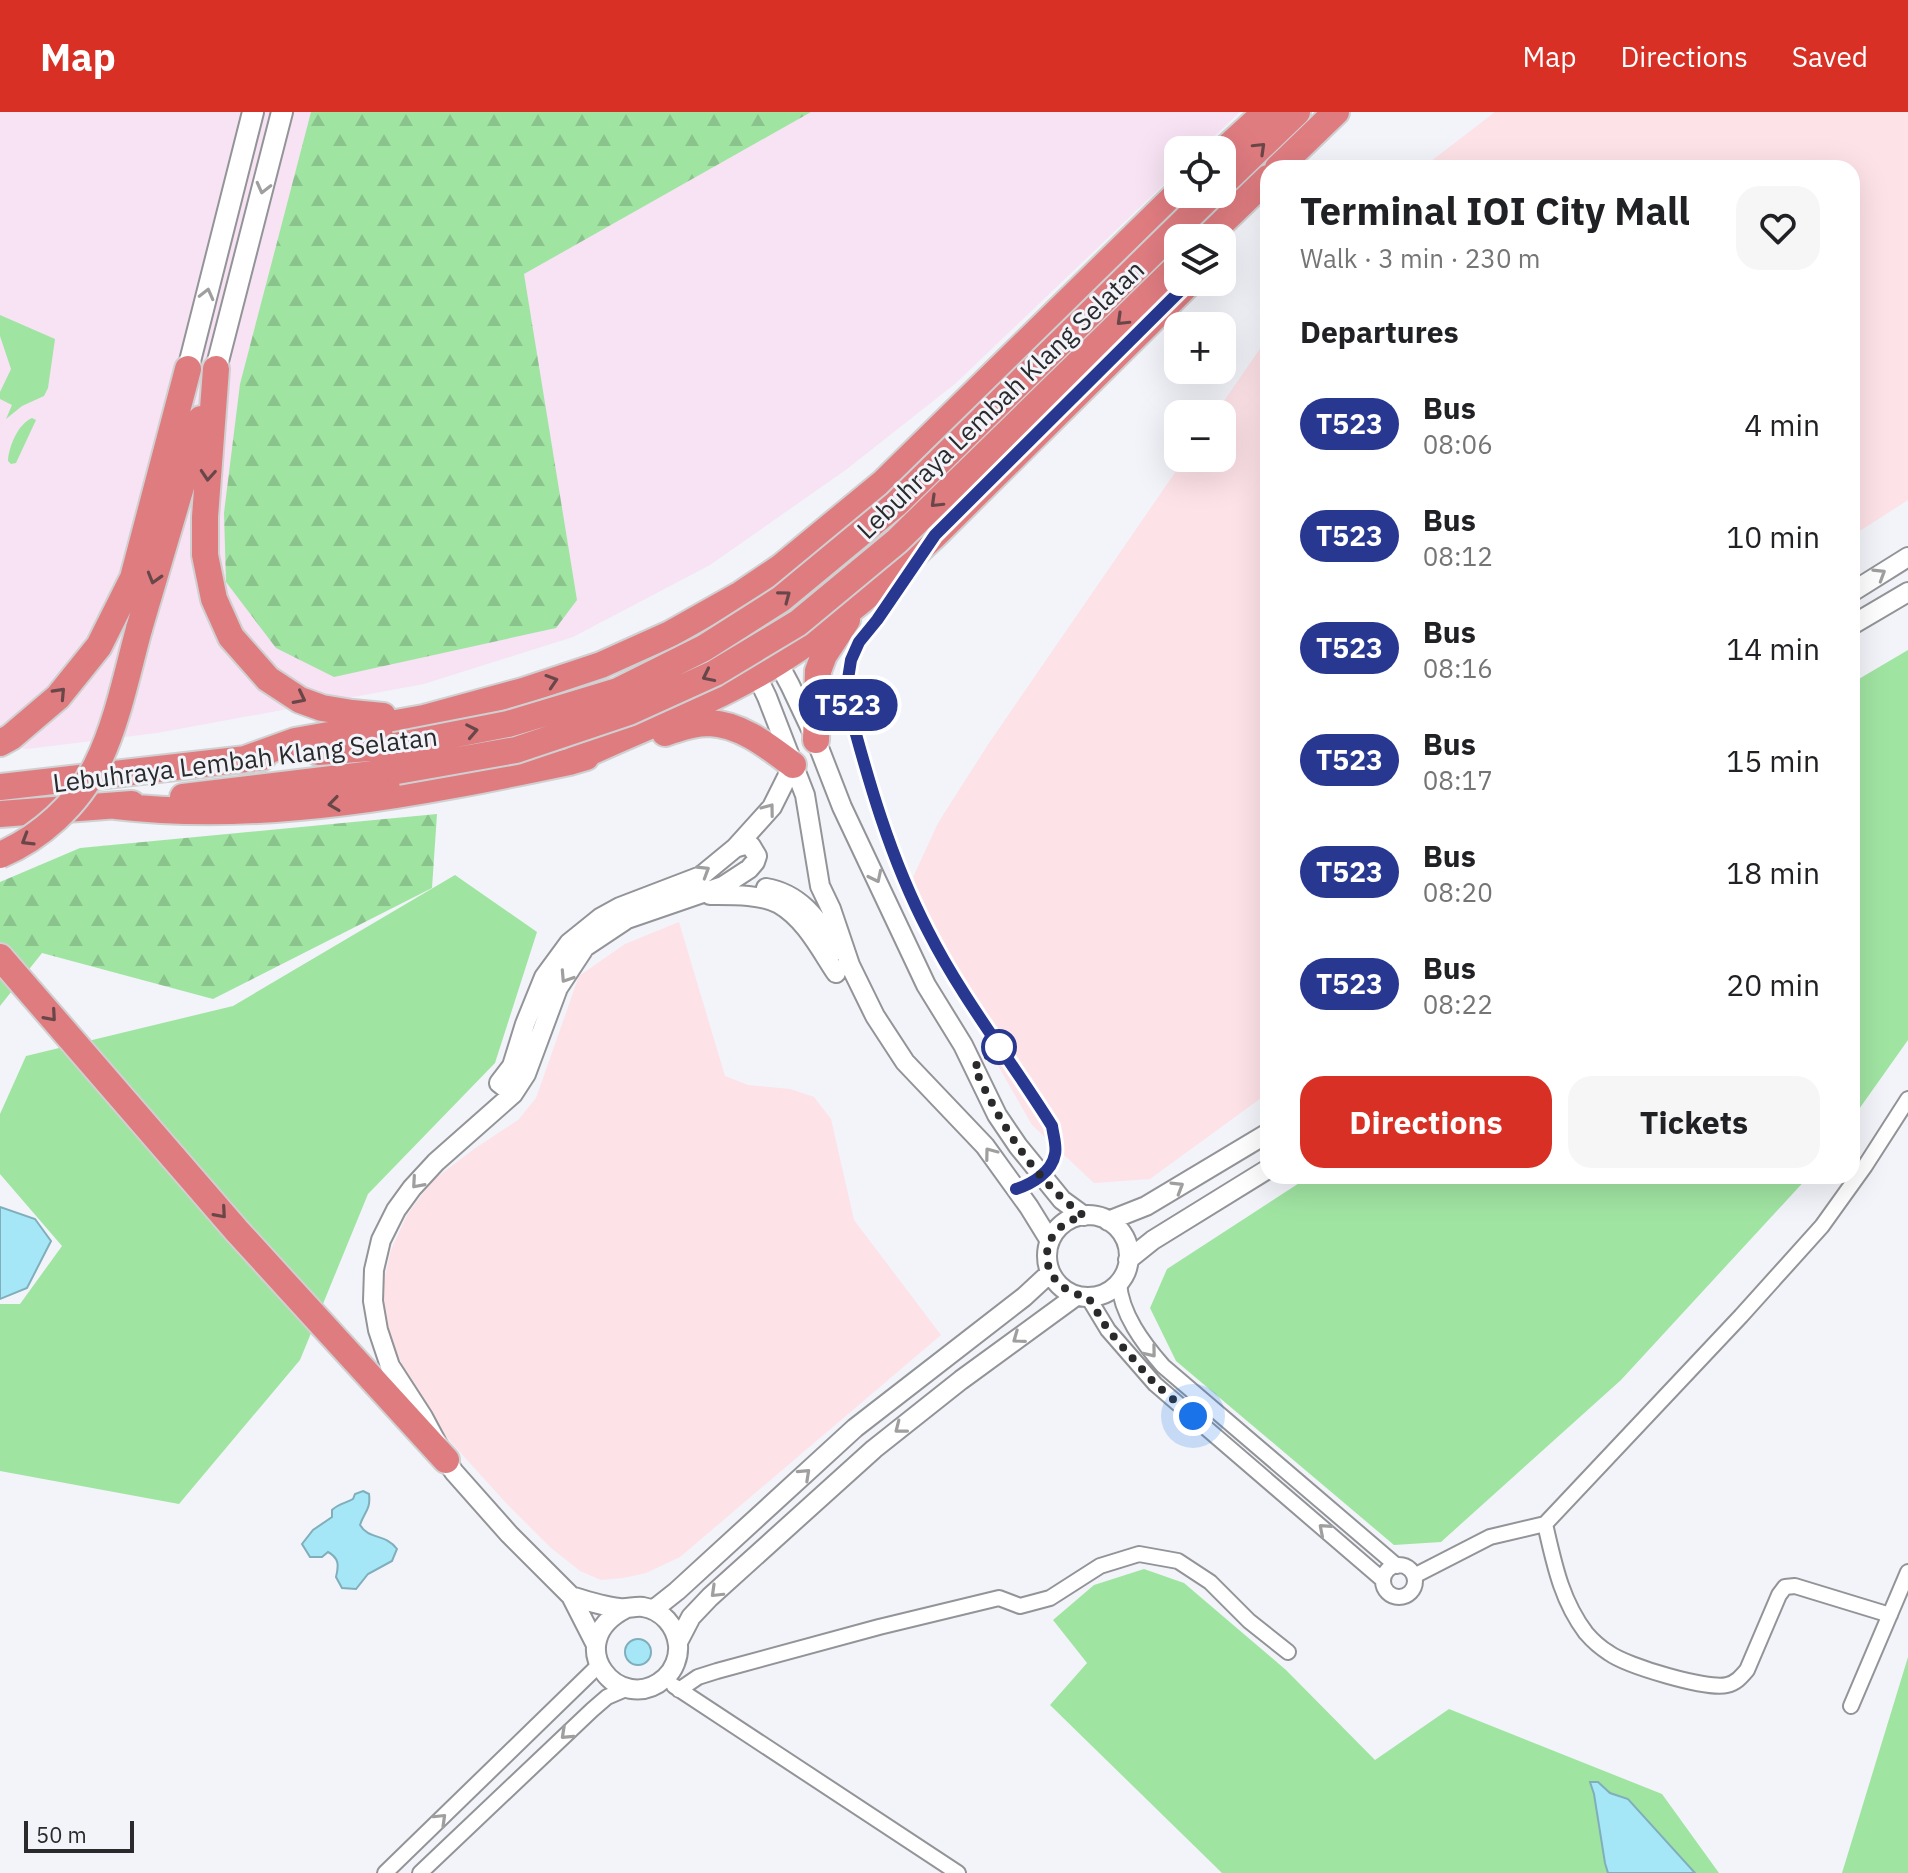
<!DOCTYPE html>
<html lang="en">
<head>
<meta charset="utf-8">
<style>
  :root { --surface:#fff; --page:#f6f6f6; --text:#202124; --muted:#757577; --accent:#d93025 }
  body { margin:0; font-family:"IBM Plex Sans",sans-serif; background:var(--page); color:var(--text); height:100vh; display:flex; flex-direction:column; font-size:30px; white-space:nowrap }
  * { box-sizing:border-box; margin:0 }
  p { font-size:26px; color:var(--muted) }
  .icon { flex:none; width:44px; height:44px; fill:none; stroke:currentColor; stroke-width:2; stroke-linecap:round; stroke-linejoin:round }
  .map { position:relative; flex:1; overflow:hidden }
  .side { position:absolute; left:1260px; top:48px; width:600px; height:1024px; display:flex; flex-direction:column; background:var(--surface); border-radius:24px; box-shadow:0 8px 32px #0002 }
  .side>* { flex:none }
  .badge { padding:0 16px; border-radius:26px; font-size:28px; line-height:52px }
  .tools { position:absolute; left:1164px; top:24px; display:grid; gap:16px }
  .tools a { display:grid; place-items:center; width:72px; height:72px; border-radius:16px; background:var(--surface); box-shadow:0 8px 32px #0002; font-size:40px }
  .scale { position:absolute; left:24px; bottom:20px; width:110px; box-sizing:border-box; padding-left:8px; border:4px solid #2a2a2c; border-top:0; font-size:22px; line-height:28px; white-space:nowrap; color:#2a2a2c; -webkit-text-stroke:6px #f2f4f9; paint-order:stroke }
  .you { position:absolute; width:40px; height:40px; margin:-20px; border:6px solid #fff; border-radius:50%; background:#1a73e8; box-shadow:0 0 0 12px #1a73e833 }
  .map>.badge { position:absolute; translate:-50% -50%; box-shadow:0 0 0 4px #fff }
  h2 { padding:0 40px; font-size:30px; line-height:72px }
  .round { display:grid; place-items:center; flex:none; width:84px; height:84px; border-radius:24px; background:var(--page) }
  .summary { display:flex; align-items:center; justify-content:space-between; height:136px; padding:0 40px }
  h1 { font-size:38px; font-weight:800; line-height:60px }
  .action { display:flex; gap:16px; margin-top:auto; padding:16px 40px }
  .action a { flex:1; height:92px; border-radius:24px; background:var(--accent); color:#fff; font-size:32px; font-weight:800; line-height:92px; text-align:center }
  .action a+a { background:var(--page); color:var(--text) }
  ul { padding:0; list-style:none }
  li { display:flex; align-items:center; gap:24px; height:112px; padding:0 40px }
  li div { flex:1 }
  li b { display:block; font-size:30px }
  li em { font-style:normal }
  li .badge { min-width:88px; font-weight:700; text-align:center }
  header { display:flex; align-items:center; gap:48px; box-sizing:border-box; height:112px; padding:0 40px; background:var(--accent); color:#fff }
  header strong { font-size:38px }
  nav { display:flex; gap:44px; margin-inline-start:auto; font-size:28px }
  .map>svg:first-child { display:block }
  .commercial { fill:#fde2e7 }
  .education { fill:#f7e3f3 }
  .green { fill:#a0e4a2 }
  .forest { fill:url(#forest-firs) }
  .water { fill:#a5e7f7; stroke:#80aeba; stroke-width:2 }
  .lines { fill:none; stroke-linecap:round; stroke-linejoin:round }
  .minor-casing { stroke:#929498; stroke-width:18 }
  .tertiary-casing { stroke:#929498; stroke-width:22 }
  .secondary-casing { stroke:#929498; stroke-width:24 }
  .motorway-casing { stroke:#d0d0d1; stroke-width:30 }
  .minor { stroke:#fff; stroke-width:14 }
  .tertiary { stroke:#fff; stroke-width:18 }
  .secondary { stroke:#fff; stroke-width:20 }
  .motorway { stroke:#df7c80; stroke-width:26 }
  .motorway-bridge-casing { stroke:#d0d0d1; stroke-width:30; stroke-linecap:butt }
  .motorway-bridge { stroke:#df7c80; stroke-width:26 }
  .oneway { stroke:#694749 }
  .oneway2 { stroke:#9f9fa0 }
  .line-casing { stroke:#fff; stroke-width:18 }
  .line { stroke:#283890; stroke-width:12 }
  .walk { stroke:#2a2a2c; stroke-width:8; stroke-dasharray:0 14.4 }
  .stop-dot { fill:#fff; stroke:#283890; stroke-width:4 }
  .labels { text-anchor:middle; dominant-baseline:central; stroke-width:6; stroke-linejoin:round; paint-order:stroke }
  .street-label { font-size:26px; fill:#2a2a2c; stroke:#f2f4f9 }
</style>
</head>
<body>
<header>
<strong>Map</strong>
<nav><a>Map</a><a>Directions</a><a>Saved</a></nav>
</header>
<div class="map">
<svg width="1908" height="1761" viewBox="0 0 1908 1761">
  <defs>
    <pattern id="forest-firs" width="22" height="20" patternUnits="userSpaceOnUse" patternTransform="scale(2)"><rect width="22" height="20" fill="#a0e4a2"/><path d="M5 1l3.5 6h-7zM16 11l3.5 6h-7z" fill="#8ac48c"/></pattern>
  </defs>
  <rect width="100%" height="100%" fill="#f2f4f9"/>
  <path class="commercial" d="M1495 0H1908V388L1852 424V56H1422Z
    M1268 225V981L1150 1067 1094 1071 1032 1013 903 787 938 711 989 631 1185 346H1222V302H1215Z
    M679 810 725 964 748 973 790 977 814 985 831 1007 854 1108 941 1223 680 1445 646 1461 623 1466 601 1468 580 1459 550 1435 506 1391 440 1318 418 1285 393 1234 385 1206 383 1173 391 1138 407 1103 432 1069 474 1037 518 1008 536 986 579 864 625 832Z"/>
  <path class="education" d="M0 0H1240L1200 38H1178V59L956 271 847 357 710 453 573 525 424 572 157 621 27 637 0 634Z"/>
  <path class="green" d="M0 203 55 227 48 276 44 284 22 294 6 307 12 293 0 287V280L11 257 0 224Z
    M32 306 36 308 16 351 11 352 8 349C9 334 18 312 32 306Z
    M1908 538V928L1852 1007V571Z
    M455 763 537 820 495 951 368 1082 300 1248 179 1392 0 1359V1192H20L62 1134 0 1062V1002L26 944 233 894Z
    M1310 1064H1809L1621 1268 1441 1430 1394 1433 1176 1249 1150 1196 1167 1157Z
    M1144 1457 1184 1471 1286 1558 1375 1648 1449 1597 1662 1682 1719 1761H1222L1050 1593 1087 1551 1053 1508 1094 1473Z
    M1908 1545V1761H1842Z"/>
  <path class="forest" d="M311 0H811L524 162 577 488 556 516 334 565 276 536 226 470 224 401 240 272Z
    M437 702 432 776 213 887 42 841 0 894V770L80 736Z"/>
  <path class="water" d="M0 1095 35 1107 51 1129 27 1176 0 1187Z
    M363 1379 369 1382C371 1398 364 1400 360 1413 369 1428 385 1421 397 1437L392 1449 368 1462 356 1477 342 1476 336 1465C339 1453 339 1446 328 1440L322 1445H310L302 1432 313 1418 332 1405V1398C338 1392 346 1391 353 1387L355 1382Z
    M625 1540a13 13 0 1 1 26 0a13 13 0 1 1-26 0Z
    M1590 1670H1598L1610 1681 1628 1687 1695 1761H1608L1605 1751 1594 1682Z"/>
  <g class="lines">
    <defs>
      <path id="minor" d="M1119 1171C1121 1202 1143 1231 1163 1254L1397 1454
        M1088 1185 1108 1218 1155 1272 1383 1468
        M1545 1412C1554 1451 1561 1488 1586 1521 1592 1528 1601 1536 1609 1541 1627 1554 1707 1578 1727 1573 1736 1571 1741 1565 1747 1558L1779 1483 1785 1475 1795 1474 1890 1503
        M1383 1469a16 16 0 1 1 32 0a16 16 0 1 1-32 0Z
        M1414 1464 1490 1425 1545 1412 1741 1204 1822 1114 1865 1054 1908 987
        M674 1574 958 1761
        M679 1578 698 1565 717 1559 879 1515 999 1486 1020 1494 1050 1486 1100 1454 1139 1442 1178 1449 1210 1470 1249 1509 1288 1540
        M1851 1594 1908 1460
        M385 1761 599 1553
        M420 1761 592 1598 607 1585 628 1576"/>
      <path id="tertiary" d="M1852 480 1908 445
        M748 495 790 573 816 628 842 695 926 873 963 933 997 1003 1018 1034 1062 1088 1084 1104
        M729 506 767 585 805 683 820 774 831 797 850 853 875 904 905 950 985 1034 1029 1095 1050 1129
        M1852 513 1908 480
        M766 776C802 782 819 810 839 838
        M710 783C730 783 761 782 779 792 805 807 820 837 836 861
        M513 982 499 971 512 954 525 912 544 865 569 831 600 806 620 795 701 764 735 736 772 695 793 653
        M1047 1144a41 41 0 1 1 82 0a41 41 0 1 1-82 0Z
        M1108 1109 1146 1094 1268 1021
        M1128 1148 1153 1128 1268 1057
        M571 1484C587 1489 602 1494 619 1496 627 1497 635 1494 643 1495 662 1498 676 1514 678 1533 679 1545 674 1558 665 1566 620 1606 559 1531 625 1497
        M653 1498 677 1479 855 1316 1024 1185 1050 1161
        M678 1530 691 1505 710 1485 874 1337 961 1268 1076 1184
        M596 1533 571 1484 509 1422 454 1360 446 1348 423 1305 390 1254 378 1218 373 1189 374 1158 381 1128 396 1098 412 1076 436 1050 513 982 526 962 558 876 585 835 627 807 723 774 749 757 755 750 757 744 751 734 745 733 735 736"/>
      <path id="secondary" d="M188 257 253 0
        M216 257 282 0"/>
      <path id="motorway" d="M1222 40 1266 0
        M1278 56 1336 0
        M1222 72 1297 0
        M1206 126 1268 66
        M216 257 205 405V443L214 487 231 525 268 567 300 588 322 596 352 601 383 604
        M139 517 201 307
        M665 621C679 616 694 611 709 611 741 612 769 635 793 653
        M816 628 818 559 824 543 847 508
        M0 631 11 625 58 585 99 534 133 466 188 257
        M318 640 395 634
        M245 647 295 629 424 606 523 579 601 553 670 522 741 482 781 455 884 370 1178 81
        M569 650C638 617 713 591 778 550 835 514 887 468 935 423L1190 170
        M0 675 263 645
        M183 685 397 659
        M116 694C267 712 421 681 569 650L586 645
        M0 702 132 692
        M0 845 237 1119 446 1348"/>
    </defs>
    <use href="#minor" class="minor-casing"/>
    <use href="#tertiary" class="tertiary-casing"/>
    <use href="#secondary" class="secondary-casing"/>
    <use href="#motorway" class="motorway-casing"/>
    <use href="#minor" class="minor"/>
    <use href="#tertiary" class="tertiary"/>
    <use href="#secondary" class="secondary"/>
    <use href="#motorway" class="motorway"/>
    <defs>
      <path id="motorway-bridge" d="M395 634 508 612 618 579 704 536 781 487 896 392 1212 82
        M397 659 516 638 629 600 715 561 798 511 897 429 1178 154
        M0 743C40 726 78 692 97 652 117 612 127 561 139 517"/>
    </defs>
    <use href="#motorway-bridge" class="motorway-bridge-casing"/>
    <use href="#motorway-bridge" class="motorway-bridge"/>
  </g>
  <defs><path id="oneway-chevron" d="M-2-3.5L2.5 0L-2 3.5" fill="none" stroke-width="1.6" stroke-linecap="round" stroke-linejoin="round" transform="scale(2)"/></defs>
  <g class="oneway">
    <use href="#oneway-chevron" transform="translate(1260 36) rotate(-44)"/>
    <use href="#oneway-chevron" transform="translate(1122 208) rotate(136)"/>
    <use href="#oneway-chevron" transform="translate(208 363) rotate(94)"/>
    <use href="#oneway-chevron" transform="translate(936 390) rotate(136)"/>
    <use href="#oneway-chevron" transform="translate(154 466) rotate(106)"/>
    <use href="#oneway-chevron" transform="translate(785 484) rotate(-37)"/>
    <use href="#oneway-chevron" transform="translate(708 564) rotate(154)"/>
    <use href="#oneway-chevron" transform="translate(552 569) rotate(-18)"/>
    <use href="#oneway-chevron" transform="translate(60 581) rotate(-47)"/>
    <use href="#oneway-chevron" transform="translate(300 586) rotate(27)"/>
    <use href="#oneway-chevron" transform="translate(472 619) rotate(-11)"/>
    <use href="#oneway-chevron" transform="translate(334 692) rotate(172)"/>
    <use href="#oneway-chevron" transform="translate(27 728) rotate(149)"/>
    <use href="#oneway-chevron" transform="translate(51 904) rotate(49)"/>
    <use href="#oneway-chevron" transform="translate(221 1101) rotate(49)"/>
  </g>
  <g class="oneway2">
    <use href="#oneway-chevron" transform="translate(263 76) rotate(104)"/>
    <use href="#oneway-chevron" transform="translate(207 182) rotate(-76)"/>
    <use href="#oneway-chevron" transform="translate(1880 462) rotate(-32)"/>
    <use href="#oneway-chevron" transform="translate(769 697) rotate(-53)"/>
    <use href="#oneway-chevron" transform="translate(704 759) rotate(-32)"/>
    <use href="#oneway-chevron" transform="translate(876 765) rotate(64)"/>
    <use href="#oneway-chevron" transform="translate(566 865) rotate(123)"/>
    <use href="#oneway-chevron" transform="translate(990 1041) rotate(-127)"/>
    <use href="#oneway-chevron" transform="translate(417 1071) rotate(131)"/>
    <use href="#oneway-chevron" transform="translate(1178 1075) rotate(-31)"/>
    <use href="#oneway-chevron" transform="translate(1018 1226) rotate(144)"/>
    <use href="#oneway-chevron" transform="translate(1151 1240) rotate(51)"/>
    <use href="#oneway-chevron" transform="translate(900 1316) rotate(142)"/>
    <use href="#oneway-chevron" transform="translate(805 1362) rotate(-43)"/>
    <use href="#oneway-chevron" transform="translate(1324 1417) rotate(-139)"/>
    <use href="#oneway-chevron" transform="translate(716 1480) rotate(136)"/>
    <use href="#oneway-chevron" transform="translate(566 1622) rotate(137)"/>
    <use href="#oneway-chevron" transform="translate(441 1707) rotate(-44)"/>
  </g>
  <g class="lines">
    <defs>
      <path id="line" d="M1016 1077C1032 1072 1052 1060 1055 1042 1057 1034 1053 1022 1052 1014 1011 948 963 888 928 819 890 746 868 668 847 589L848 567 851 548 859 530 877 508 935 423 1189 170"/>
    </defs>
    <use href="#line" class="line-casing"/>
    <use href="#line" class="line"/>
    <path class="walk" d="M999 935 974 955C1000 1011 1033 1067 1084 1104 1032 1116 1036 1177 1088 1185L1108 1218 1155 1272 1193 1304"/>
  </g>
  <circle class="stop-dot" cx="999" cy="935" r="16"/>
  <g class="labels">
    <g class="street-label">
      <text transform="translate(1000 287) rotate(-44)">Lebuhraya Lembah Klang Selatan</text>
      <text transform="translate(245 647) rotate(-7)">Lebuhraya Lembah Klang Selatan</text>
    </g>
  </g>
</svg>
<div class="tools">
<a><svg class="icon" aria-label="locate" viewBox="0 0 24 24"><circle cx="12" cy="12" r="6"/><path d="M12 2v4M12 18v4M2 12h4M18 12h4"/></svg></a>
<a><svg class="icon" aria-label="layers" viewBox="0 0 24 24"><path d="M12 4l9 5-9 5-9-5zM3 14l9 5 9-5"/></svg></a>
<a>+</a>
<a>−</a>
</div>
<div class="scale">50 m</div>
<div class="you" style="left:1193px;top:1304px"></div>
<b class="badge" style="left:848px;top:593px;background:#283890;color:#fff">T523</b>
<section class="side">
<div class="summary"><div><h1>Terminal IOI City Mall</h1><p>Walk · 3 min · 230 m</p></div><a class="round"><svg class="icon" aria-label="heart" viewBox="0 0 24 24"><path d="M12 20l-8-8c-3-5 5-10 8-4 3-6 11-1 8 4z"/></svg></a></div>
<h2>Departures</h2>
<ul>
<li><span class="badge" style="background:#283890;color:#fff">T523</span><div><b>Bus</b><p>08:06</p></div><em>4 min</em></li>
<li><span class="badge" style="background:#283890;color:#fff">T523</span><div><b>Bus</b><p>08:12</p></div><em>10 min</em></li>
<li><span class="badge" style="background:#283890;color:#fff">T523</span><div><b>Bus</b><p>08:16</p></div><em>14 min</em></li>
<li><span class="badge" style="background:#283890;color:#fff">T523</span><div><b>Bus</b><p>08:17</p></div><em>15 min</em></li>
<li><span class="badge" style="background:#283890;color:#fff">T523</span><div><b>Bus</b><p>08:20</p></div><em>18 min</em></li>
<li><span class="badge" style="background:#283890;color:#fff">T523</span><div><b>Bus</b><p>08:22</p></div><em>20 min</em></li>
</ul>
<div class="action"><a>Directions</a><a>Tickets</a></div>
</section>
</div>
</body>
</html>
